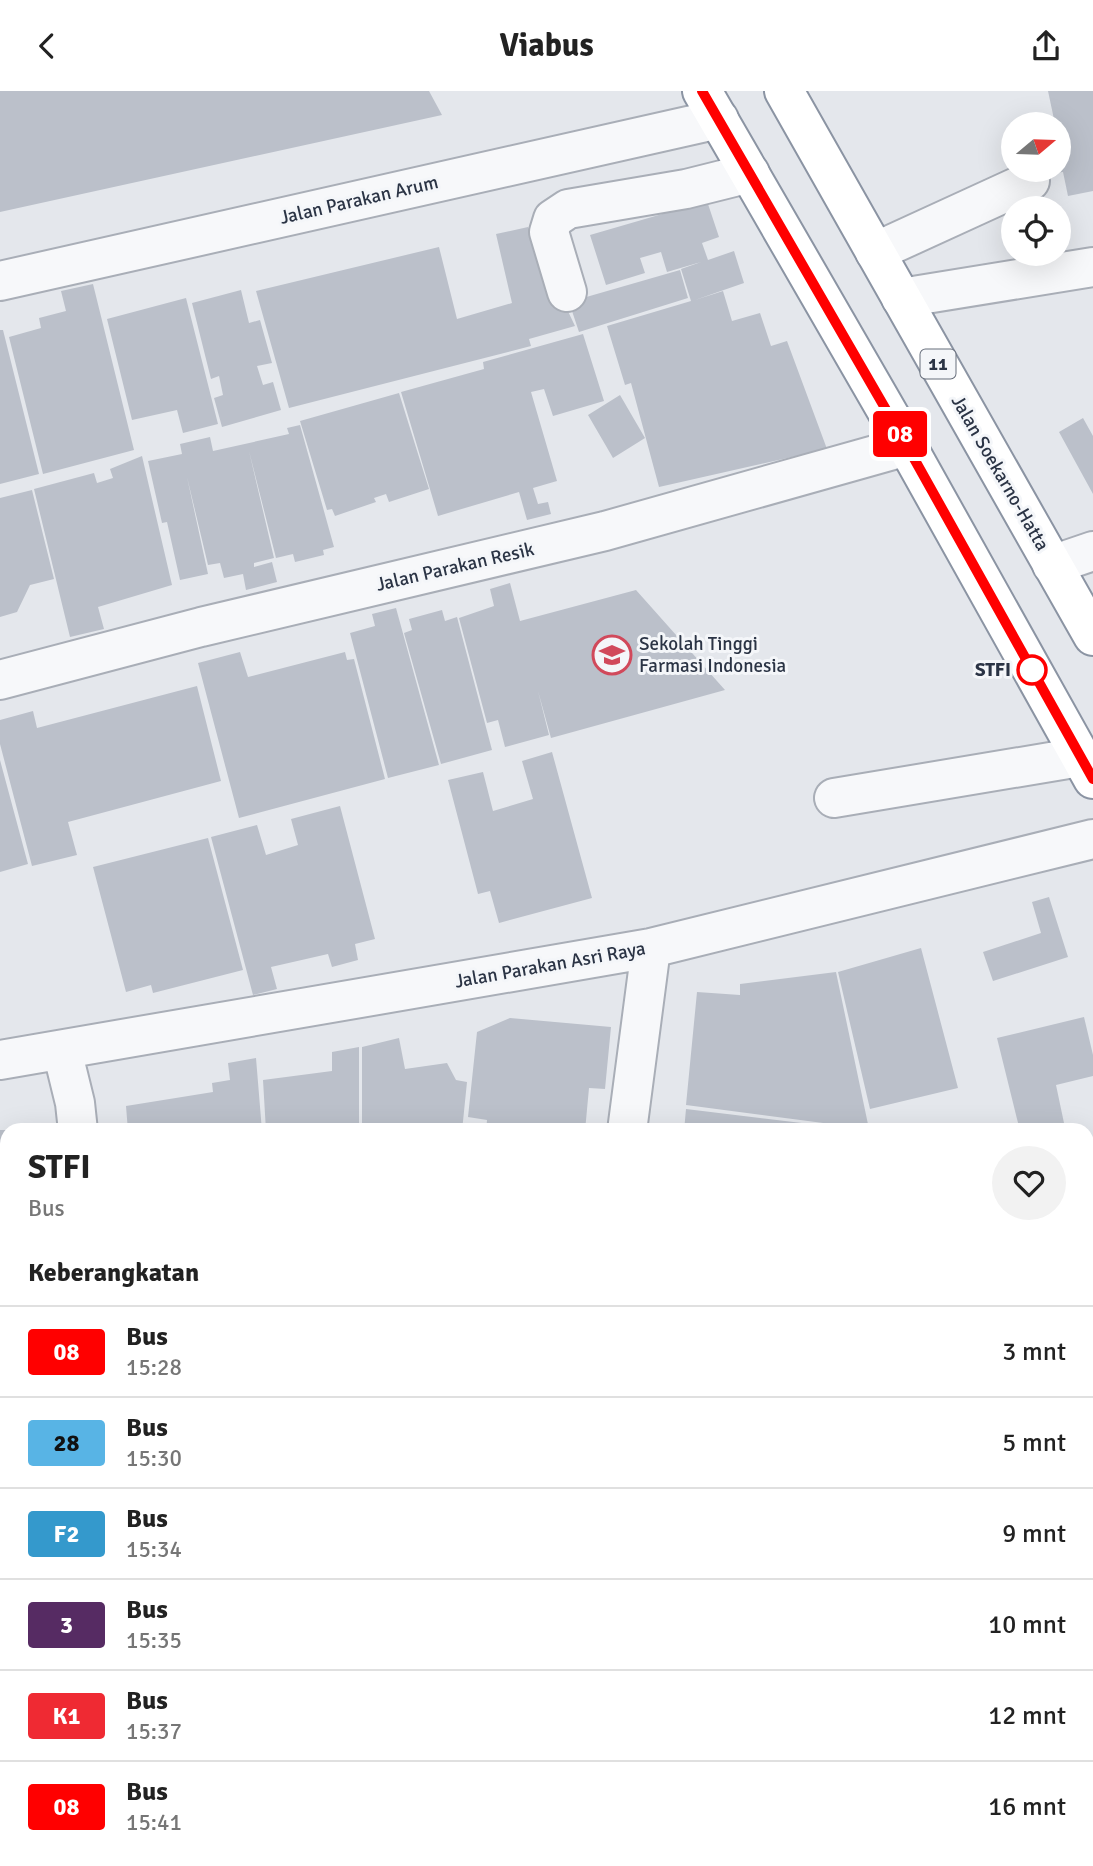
<!DOCTYPE html>
<html lang="id">
<head>
<meta charset="utf-8">
<style>
  :root { --surface:#fff; --page:#f2f2f2; --text:#222; --muted:#767676; --line:#e0e0e0 }
  body { margin:0; font-family:Signika,sans-serif; background:var(--page); color:var(--text); height:100vh; display:flex; flex-direction:column; font-size:26px; white-space:nowrap }
  * { box-sizing:border-box; margin:0 }
  p { font-size:23px; color:var(--muted) }
  .icon { flex:none; width:38px; height:38px; fill:none; stroke:currentColor; stroke-width:2; stroke-linecap:round; stroke-linejoin:round }
  .map { position:relative; flex:1; overflow:hidden }
  .sheet { position:absolute; left:0px; top:1032px; width:1094px; height:744px; display:flex; flex-direction:column; background:var(--surface); border-radius:21px 21px 0 0; box-shadow:0 7px 28px #0002 }
  .sheet>* { flex:none }
  .badge { padding:0 14px; border-radius:5px; font-size:24px; line-height:46px }
  .needle { width:46px; rotate:71deg }
  .fabs { position:absolute; left:1001px; top:21px; display:grid; gap:14px }
  .fabs a { display:grid; place-items:center; width:70px; height:70px; border-radius:50%; background:var(--surface); box-shadow:0 7px 28px #0002; font-size:35px }
  .map>.badge { position:absolute; translate:-50% -50%; box-shadow:0 0 0 4px #fff }
  h2 { padding:0 28px; font-size:26px; line-height:63px }
  .round { display:grid; place-items:center; flex:none; width:74px; height:74px; border-radius:37px; background:var(--page) }
  .summary { display:flex; align-items:center; justify-content:space-between; height:119px; padding:0 28px }
  h1 { font-size:33px; font-weight:700; line-height:52px }
  ul { padding:0; list-style:none }
  li { display:flex; align-items:center; gap:21px; height:91px; padding:0 28px; border-top:2px solid var(--line) }
  li div { flex:1 }
  li b { display:block; font-size:26px }
  li em { font-style:normal }
  li .badge { min-width:77px; font-weight:700; text-align:center }
  header { display:flex; justify-content:space-between; align-items:center; height:91px; padding:0 28px; background:var(--surface); font-size:32px; font-weight:700 }
  .map>svg:first-child { display:block }
  .built { fill:#d2d6de }
  .building { fill:#bbc0ca }
  .lines { fill:none; stroke-linecap:round; stroke-linejoin:round }
  .minor-casing { stroke:#a9aeb7; stroke-width:42 }
  .highway-casing { stroke:#8b94a3; stroke-width:42 }
  .minor { stroke:#f7f8fa; stroke-width:38 }
  .highway { stroke:#fff; stroke-width:38 }
  .line-casing { stroke:#fff; stroke-width:16 }
  .line { stroke:#f00; stroke-width:10 }
  .stop-dot { fill:#fff; stroke:#f00; stroke-width:3.5 }
  .labels { text-anchor:middle; dominant-baseline:central; stroke-width:6; stroke-linejoin:round; paint-order:stroke }
  .shield { fill:#f4f6f9; stroke:#676e7b; stroke-width:2 }
  .shield-label { font-size:18px; font-weight:bold; fill:#2b3445 }
  .street-label { font-size:19px; fill:#2b3445; stroke:#f4f6f9 }
  .poi-label { font-size:19px; fill:#2b3445; stroke:#f4f6f9; text-anchor:start }
  .stop-label { font-size:19px; font-weight:bold; fill:#2b3445; stroke:#f4f6f9; text-anchor:end }
</style>
</head>
<body>
<header><svg class="icon" aria-label="back" viewBox="0 0 24 24"><path d="M15 5l-7 7 7 7"/></svg>Viabus<svg class="icon" aria-label="share" viewBox="0 0 24 24"><path d="M12 15V3M7 8l5-5 5 5M5 13v7h14v-7"/></svg></header>
<div class="map">
<svg width="1093" height="1775" viewBox="0 0 1093 1775">
  <rect width="100%" height="100%" fill="#e4e7ec"/>
  <path class="built" d="M1087 1071 1093 1072V1331L1087 1330Z"/>
  <path class="building" d="M0 0H429L442 24 0 121Z
    M1048 0H1093V100L1068 105 1063 81 1046 83 1045 79H1059V33H1055Z
    M707 110 719 146 702 152 708 169 734 160 744 192 695 209 723 200 732 230 760 222 771 255 787 250 827 358 659 396 631 292 625 294 607 235 691 210 681 178 701 171 667 181 661 161 640 167 645 182 606 194 590 144Z
    M528 136 575 235 529 248 531 255 289 317 256 200 439 156 457 228 512 212 496 143Z
    M680 179 688 207 579 241 569 211Z
    M93 193 134 359 43 383 9 246 41 237 39 227 66 220 61 200Z
    M241 199 249 232 260 229 272 272 257 275 263 294 273 291 281 319 222 336 214 307 223 304 219 285 211 288 192 212Z
    M186 207 218 333 183 342 177 319 132 329 107 228Z
    M0 239H3L39 383 0 393Z
    M583 243 604 310 553 325 544 298 531 301 557 390 533 397 538 413 548 411 551 423 527 429 519 401 438 425 401 301 484 278 483 271Z
    M399 302 429 398 389 411 386 403 374 407 376 411 335 425 332 418 327 419 300 330Z
    M620 304 645 347 613 367 588 324Z
    M1083 327 1093 345V403L1059 341Z
    M300 334 334 456 323 459 324 464 295 471 293 463 276 467 249 360 274 467 254 472V476L272 471 277 491 246 499 243 483 224 487 220 472 208 474 187 386 208 483 180 489 167 431 162 432 148 370 182 363 180 353 210 346 213 360 289 343 287 337Z
    M142 365 172 494 98 516 104 538 70 546 34 398 94 382 97 392 113 387 110 378Z
    M32 399 54 488 30 494 17 521 0 526V407Z
    M510 492 520 530 636 499 725 599 551 647 538 600 549 644 505 656 498 629 487 632 459 527 494 515 490 498Z
    M396 517 439 674 388 687 350 542 375 535 372 523Z
    M442 519 445 530 457 526 492 659 441 673 404 542 412 539 409 528Z
    M240 561 248 586 345 561 347 569 354 568 385 688 239 727 198 572Z
    M197 595 221 690 68 731 77 764 32 775 0 653V629L33 620 37 637Z
    M552 661 592 807 499 832 490 800 478 803 448 689 483 681 493 720 533 708 522 670Z
    M0 669 28 773 0 781Z
    M340 715 375 848 355 853 358 869 332 876 328 863 271 876 277 898 253 904 211 746 257 734 266 764 298 754 291 728Z
    M208 747 243 879 153 902 151 894 126 901 93 776Z
    M1049 806 1068 866 993 890 983 861 1041 842 1032 811Z
    M921 857 958 997 870 1018 838 881Z
    M836 881 869 1038 686 1014 697 901 740 904V893Z
    M1084 926 1093 964V985L1056 994 1064 1032 1030 1040H1020L997 947Z
    M510 927 611 936 605 998 589 997 585 1040H486L487 1029 468 1026 477 941Z
    M399 947 405 978 447 972 456 989 467 991 462 1040H362V956Z
    M359 956V1040H266L263 989 332 980V961Z
    M256 967 262 1040H128L126 1015 213 1001 212 992 230 989 228 972Z
    M686 1018 827 1035 826 1040H684Z
    M45 1035V1040H21V1038Z
    M0 1039H7L5 1175 0 1139Z
    M1087 1177 1093 1178V1307L1087 1306Z
    M0 1306H7V1411H0Z
    M1089 1337 1093 1338V1456L1087 1455V1353Z
    M7 1414V1505H0V1415Z
    M7 1510V1642L0 1643V1511Z
    M1090 1639 1093 1640V1685L1087 1684V1662Z
    M0 1712 7 1713V1769H40V1775H0Z
    M43 1769H90V1775H43Z
    M94 1769H144L143 1775H94Z
    M148 1769H249V1775H147Z
    M256 1769H360L359 1775H255Z
    M385 1769H501L500 1775H384Z
    M619 1769H702L728 1774 618 1775Z
    M889 1769H990L989 1775H888Z"/>
  <g class="lines">
    <defs>
      <path id="minor" d="M875 161 1030 90
        M0 190 719 28
        M567 201 549 141 553 128 568 118 686 98 750 82
        M901 207 1093 176
        M1052 474 1093 460
        M0 589 201 536 605 440 907 355
        M834 707 1080 666
        M62 959 75 1012 78 1040
        M0 969 651 857 1093 748
        M627 1040 651 857
        M1087 1099 1093 1100
        M1087 1533 1093 1534
        M0 1677H7
        M540 1775V1769"/>
      <path id="highway" d="M702 0 907 355 1093 688
        M784 0 1093 545"/>
    </defs>
    <use href="#minor" class="minor-casing"/>
    <use href="#highway" class="highway-casing"/>
    <use href="#minor" class="minor"/>
    <use href="#highway" class="highway"/>
  </g>
  <g class="lines">
    <defs>
      <path id="line" d="M702 0 907 355 1093 688"/>
    </defs>
    <use href="#line" class="line-casing"/>
    <use href="#line" class="line"/>
  </g>
  <defs>
    <symbol id="university-ring" viewBox="-11 -11 22 22"><circle r="9.5" fill="#f4f6f9" stroke="#d1495b" stroke-width="1.5"/><path d="M0-5L7-2L0 1L-7-2ZM-4 1L0 2.5L4 1V4Q0 6-4 4Z" fill="#d1495b"/></symbol>
  </defs>
  <g fill-rule="evenodd">
    <use href="#university-ring" x="590" y="542" width="44" height="44"/>
  </g>
  <circle class="stop-dot" cx="1032" cy="579" r="14"/>
  <g class="labels">
    <rect class="shield" x="920.5" y="258.5" width="35" height="29" rx="5"/>
    <g class="shield-label">
      <text x="938" y="273">11</text>
    </g>
    <g class="street-label">
      <text transform="translate(359 109) rotate(-13)">Jalan Parakan Arum</text>
      <text transform="translate(1000 382) rotate(60)">Jalan Soekarno-Hatta</text>
      <text transform="translate(455 476) rotate(-13)">Jalan Parakan Resik</text>
      <text transform="translate(550 874) rotate(-10)">Jalan Parakan Asri Raya</text>
    </g>
    <g class="poi-label">
      <text x="639" y="553">Sekolah Tinggi<tspan x="639" dy="22">Farmasi Indonesia</tspan></text>
    </g>
    <g class="stop-label">
      <text x="1011" y="579">STFI</text>
    </g>
  </g>
</svg>
<div class="fabs">
<a><svg class="needle" viewBox="-14 -14 28 28"><path d="M0-13l5 13h-10z" fill="#e53935"/><path d="M0 13l5-13h-10z" fill="#767676"/></svg></a>
<a><svg class="icon" aria-label="locate" viewBox="0 0 24 24"><circle cx="12" cy="12" r="6"/><path d="M12 2v4M12 18v4M2 12h4M18 12h4"/></svg></a>
</div>
<b class="badge" style="left:900px;top:343px;background:#f00;color:#fff">08</b>
<section class="sheet">
<div class="summary"><div><h1>STFI</h1><p>Bus</p></div><a class="round"><svg class="icon" aria-label="heart" viewBox="0 0 24 24"><path d="M12 20l-8-8c-3-5 5-10 8-4 3-6 11-1 8 4z"/></svg></a></div>
<h2>Keberangkatan</h2>
<ul>
<li><span class="badge" style="background:#f00;color:#fff">08</span><div><b>Bus</b><p>15:28</p></div><em>3 mnt</em></li>
<li><span class="badge" style="background:#58b4e5;color:#111">28</span><div><b>Bus</b><p>15:30</p></div><em>5 mnt</em></li>
<li><span class="badge" style="background:#3499cc;color:#fff">F2</span><div><b>Bus</b><p>15:34</p></div><em>9 mnt</em></li>
<li><span class="badge" style="background:#562b63;color:#fff">3</span><div><b>Bus</b><p>15:35</p></div><em>10 mnt</em></li>
<li><span class="badge" style="background:#ef2a33;color:#fff">K1</span><div><b>Bus</b><p>15:37</p></div><em>12 mnt</em></li>
<li><span class="badge" style="background:#f00;color:#fff">08</span><div><b>Bus</b><p>15:41</p></div><em>16 mnt</em></li>
</ul>
</section>
</div>
</body>
</html>
